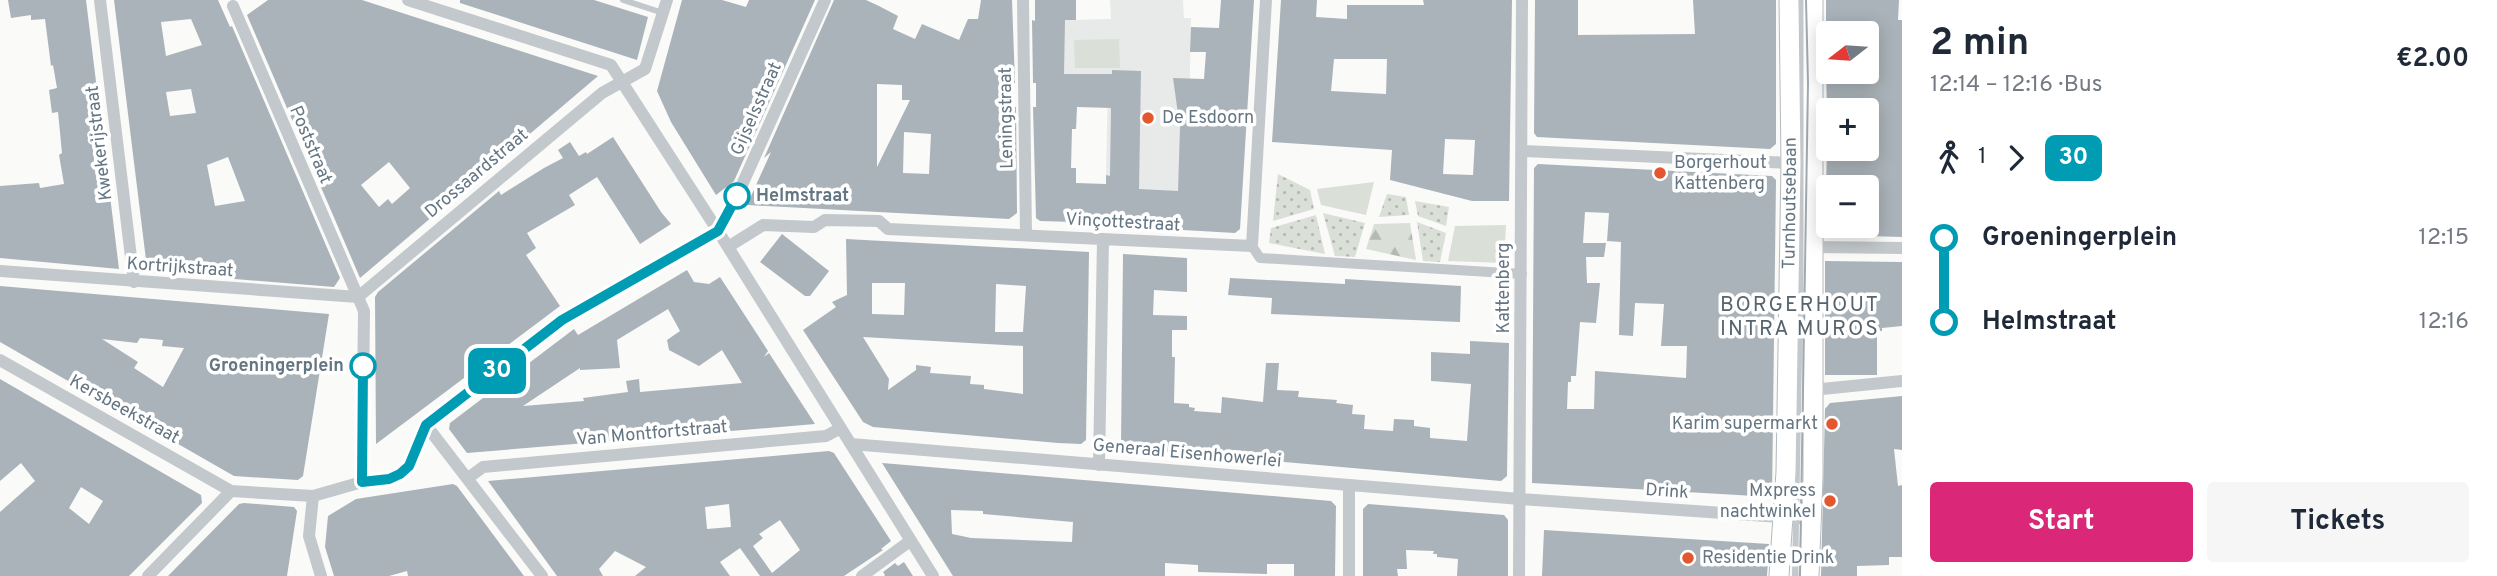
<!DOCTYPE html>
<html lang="en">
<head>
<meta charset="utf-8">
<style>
  :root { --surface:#fff; --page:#f6f6f7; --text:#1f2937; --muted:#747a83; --accent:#db2777 }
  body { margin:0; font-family:Overpass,sans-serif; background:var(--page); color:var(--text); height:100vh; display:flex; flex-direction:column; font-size:26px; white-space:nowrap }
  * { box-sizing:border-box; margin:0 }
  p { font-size:23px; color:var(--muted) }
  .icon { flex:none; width:38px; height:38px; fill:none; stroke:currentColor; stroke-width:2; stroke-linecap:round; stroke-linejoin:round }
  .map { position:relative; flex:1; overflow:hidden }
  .drawer { display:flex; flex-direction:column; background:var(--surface); width:595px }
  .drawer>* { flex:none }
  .badge { padding:0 14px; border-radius:10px; font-size:24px; line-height:46px }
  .needle { width:46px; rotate:253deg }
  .tools { position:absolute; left:1816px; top:21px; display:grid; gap:14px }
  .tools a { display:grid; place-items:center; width:63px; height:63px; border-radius:7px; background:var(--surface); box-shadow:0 4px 18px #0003; font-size:35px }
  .map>.badge { position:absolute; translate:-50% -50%; box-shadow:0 0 0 4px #fff }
  .legs { display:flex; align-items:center; gap:10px; height:77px; padding:0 28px; font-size:23px }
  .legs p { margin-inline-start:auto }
  .headline { display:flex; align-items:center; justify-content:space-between; height:119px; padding:0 28px }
  h1 { font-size:38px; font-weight:700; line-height:52px }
  .cta { display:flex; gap:14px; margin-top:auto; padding:14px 28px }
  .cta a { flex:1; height:80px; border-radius:7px; background:var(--accent); color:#fff; font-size:28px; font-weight:700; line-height:80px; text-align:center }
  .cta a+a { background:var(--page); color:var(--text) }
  ul { padding:0 28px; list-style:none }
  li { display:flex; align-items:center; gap:24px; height:84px; font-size:26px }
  li i { display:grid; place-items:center; width:10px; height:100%; margin:0 9px; background:currentColor }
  li i::after { content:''; width:18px; height:18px; margin:-9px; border:5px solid; border-radius:50%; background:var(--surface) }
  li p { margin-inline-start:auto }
  li:first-child i { background:linear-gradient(#0000 50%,currentColor 0) }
  li:last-child i { background:linear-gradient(currentColor 50%,#0000 0) }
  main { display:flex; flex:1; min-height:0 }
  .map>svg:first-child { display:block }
  .built { fill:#e8e9e9 }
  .grass { fill:url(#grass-dots) }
  .forest { fill:url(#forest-firs) }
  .park { fill:#dadfd7 }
  .building { fill:#aab3b9; fill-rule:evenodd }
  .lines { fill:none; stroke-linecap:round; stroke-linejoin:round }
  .secondary-casing { stroke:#b3babf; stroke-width:21 }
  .service { stroke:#c3c8cc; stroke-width:6 }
  .pedestrian { stroke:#c3c8cc; stroke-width:10 }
  .minor { stroke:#c3c8cc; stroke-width:12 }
  .secondary { stroke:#fff; stroke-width:19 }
  .tram { stroke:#a2aab0; stroke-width:2 }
  .line-1-casing { stroke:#fff; stroke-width:16 }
  .line-1 { stroke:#009cb4; stroke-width:10 }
  .poi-dot { fill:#e4572e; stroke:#fff; stroke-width:2.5 }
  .stop-1-dot { fill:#fff; stroke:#009cb4; stroke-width:3.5 }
  .labels { text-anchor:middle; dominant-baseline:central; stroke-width:7; stroke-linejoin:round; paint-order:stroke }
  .street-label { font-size:18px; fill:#657683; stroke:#fff }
  .poi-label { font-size:18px; fill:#657683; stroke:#fff; text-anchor:start }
  .stop-label { font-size:18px; font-weight:bold; fill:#657683; stroke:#fff; text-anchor:start }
  .quarter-label { font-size:21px; letter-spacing:2px; fill:#57646e; stroke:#fff }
</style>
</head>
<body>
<main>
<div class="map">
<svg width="1902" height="576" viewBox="0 0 1902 576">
  <defs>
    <pattern id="grass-dots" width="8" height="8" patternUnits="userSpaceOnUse" patternTransform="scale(1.75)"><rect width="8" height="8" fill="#dadfd7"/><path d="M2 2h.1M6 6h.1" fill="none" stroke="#b4b9b4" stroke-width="1.8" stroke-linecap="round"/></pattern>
    <pattern id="forest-firs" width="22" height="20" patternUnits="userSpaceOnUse" patternTransform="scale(1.75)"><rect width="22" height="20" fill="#dadfd7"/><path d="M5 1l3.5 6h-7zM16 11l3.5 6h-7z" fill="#b4b9b4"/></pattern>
  </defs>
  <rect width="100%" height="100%" fill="#fafaf8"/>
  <path class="built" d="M1110 0H1183L1184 18H1191L1187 229 1105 225 1108 83H1035V21L1111 19Z"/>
  <path class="grass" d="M1278 174 1310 190 1314 209 1273 221Z
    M1387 194 1406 197 1409 215 1379 217Z
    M1415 201 1449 207 1446 226 1418 216Z
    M1323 213 1365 223 1355 257 1335 256Z
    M1316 215 1325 254 1269 243 1271 228Z
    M1417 222 1446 233 1440 262 1423 261Z"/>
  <path class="forest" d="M1410 223 1416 260 1366 249 1374 224Z"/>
  <path class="park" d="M1119 39 1120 68H1075L1074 40Z
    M1374 182 1366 215 1321 205 1317 189Z
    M1506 225 1504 263 1448 261 1455 226Z"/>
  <path class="building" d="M8 0H86L119 269 0 258V186L39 183 40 188 64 184 59 155 62 153 58 112 52 113 49 90 57 88 53 65 51 66 45 19 31 20V15L11 18Z
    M114 0H218L230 27 232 26 340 278 334 287 150 272 147 268ZM191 19 202 45 166 56 161 22ZM191 89 196 113 170 116 166 92ZM228 157 245 201 215 206 207 165Z
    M268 0H362L598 76 360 278 247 15ZM389 162 410 188 392 204 388 199 379 207 361 185Z
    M460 0H594L648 17 637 60 460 3Z
    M682 0H722L746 7 749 0H815L734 181 716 195 671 122 657 91Z
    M834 0H866L879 6 898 16 893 29 915 39 922 24 959 40 968 19H978L981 0H1012L1015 83H1012L1013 107H1016L1017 213 1009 219 747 205 771 152 764 158ZM877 84 902 85V100H910L877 167ZM904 132 931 134 929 174 903 173Z
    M1035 0H1076V20H1065L1064 74H1112V70L1141 71 1139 189 1178 191 1180 128 1173 78 1204 79 1206 52H1190L1191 27 1219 28 1221 0H1254L1240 229 1235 233 1183 230 1105 223 1040 221 1036 218 1033 107H1036V83H1033L1032 20 1035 21ZM1077 107 1111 108 1110 176 1106 175V184L1076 183V168H1071L1072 129H1076Z
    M1281 0H1317L1316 17 1347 19V5H1424L1423 0H1512L1509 201H1472L1390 180 1392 150 1272 142ZM1334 59H1387L1386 94 1331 91ZM1445 139 1475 140 1473 175 1443 174Z
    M1535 0H1578V35L1695 34 1693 0H1776V144L1770 149 1537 137 1534 133Z
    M1826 0H1899L1898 20H1902V237L1867 236V187H1826L1827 149H1867V110H1827L1826 72H1867V33H1826Z
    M613 137 661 212 671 224 640 244 597 177 569 195 575 205 527 233 536 248 526 255 560 306 376 444 375 297 378 292 499 191 501 195 544 168 563 158 558 150 570 142 579 156 586 152 587 154Z
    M1538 164 1772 176 1776 180 1772 497 1532 483 1534 168ZM1585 212 1609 213 1607 241 1621 242 1619 335 1633 336 1635 303 1664 304 1661 346H1687L1686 378 1595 371 1594 409H1567L1568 382H1571V376H1576L1580 322 1596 323 1600 283H1587L1586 257H1604L1606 243H1583Z
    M782 234 829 271 810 296H805L760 262Z
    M846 239 1089 252 1086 440 1081 444 1058 443 873 427 863 422 803 330 836 307 832 302 847 295ZM872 283H905L904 315 872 314ZM996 284 1026 286 1023 332H995ZM863 337 1023 346V394L984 389V385L970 384 971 376 930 373 931 367 916 365V370L888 390 889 379Z
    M1123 254 1187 258V292L1154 290 1153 315 1187 316V330H1172V357H1175L1174 403 1189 404V407L1195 408 1194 411 1221 413 1222 397 1263 402 1266 363H1279L1277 390 1299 391 1298 397 1337 400 1336 403 1353 405 1352 414 1365 415 1364 429 1393 431 1394 419 1414 420V426L1430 428V438L1467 441 1471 384 1431 381V352L1470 354V341L1509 343 1507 476 1501 481 1125 448 1121 444Z
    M1825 261 1902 262V326L1882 328V331H1877V375H1825Z
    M687 270 694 282 709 284 720 277 768 351 764 357 769 353 815 424 467 453 449 429 450 423 574 329 578 335ZM668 309 680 331 667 340 669 350 699 366 722 350 742 383 640 392 639 379 626 381 628 392 583 398 584 401 523 406 580 368V370L620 368 617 340Z
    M1230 278 1345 284V279L1461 286 1460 322 1271 314 1272 298 1228 295Z
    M0 286 329 314 303 476 298 480 234 476 0 342ZM140 338 163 340 162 346 184 348 163 387 134 368 138 362 102 339 137 343Z
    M0 379 201 495 202 503 129 576H0V512L35 481 21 463 0 481ZM81 487 103 501 89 524 69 508Z
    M1902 396V450L1894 449 1898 486 1902 485V557H1889V565L1857 566V576H1821L1825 409 1830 403Z
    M829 451 834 453 891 541 881 549 883 550 844 576H760L740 548 720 562 730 576H635L646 567 615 551 599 569 603 576H557L488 481ZM729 504 731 527 707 529 705 507ZM780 520 800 550 772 573 753 546 763 538 759 534Z
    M882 463 1331 501 1336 506 1335 576H1294V564H1267V574L1198 572V565L1165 563V576H953ZM951 510 983 511V514L1073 522 1072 542 971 538 952 534Z
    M453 484 457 486 524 576H408L407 571 389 576H334L325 547 328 516 356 499Z
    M244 503 294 507 297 511 287 576H168L239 504Z
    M1368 504 1504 515 1508 520V576H1457L1458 559 1437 557V554H1433L1434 551 1406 550 1407 569H1397L1398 576H1363V509Z
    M1544 530 1769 544 1767 576H1542Z
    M904 562 913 576H884L885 575 883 572 895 563 898 566Z"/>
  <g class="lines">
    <defs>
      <g id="secondary">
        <path id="s1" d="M1779 576 1786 472 1791 163 1789 0"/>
        <path d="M1809 576 1813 478V0"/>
      </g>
    </defs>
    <use href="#secondary" class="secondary-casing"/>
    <path class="service" d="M623 0 663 13
      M1795 576 1803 136 1802 0"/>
    <path class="pedestrian" d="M1252 246 1260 258 1522 274"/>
    <path class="minor" d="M100 0 134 282
      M408 0 611 65 718 231 933 576
      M1023 0 1026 235
      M233 6 364 311 362 482
      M1523 151 1791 163
      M728 247 763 225 814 227 825 220 879 221 888 229 1252 246 1266 0
      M1812 247 1902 248
      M0 271 358 297
      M358 297 602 93 645 69 667 0
      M0 360 231 491 313 496 362 482 389 479 400 474 409 466 426 425 562 320 718 231 728 216 825 0
      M1812 390 1902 381
      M426 425 542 576
      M851 444 1520 499 1811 519
      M1099 465 1103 239
      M468 478 483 467 826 436 841 428
      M313 496 309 536 321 576
      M148 576 231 491
      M862 576 910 541
      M1349 576V485
      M1519 576 1522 0"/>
    <use href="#secondary" class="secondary"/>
    <path class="tram" d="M1800 576 1808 83 1806 0"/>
  </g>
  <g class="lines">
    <defs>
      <path id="line-1" d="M363 366 362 482 389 479 400 474 409 466 426 425 562 320 718 231 737 196"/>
    </defs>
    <use href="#line-1" class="line-1-casing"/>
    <use href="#line-1" class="line-1"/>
  </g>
  <g class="poi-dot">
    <circle cx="1148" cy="118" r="7"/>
    <circle cx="1660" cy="173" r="7"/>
    <circle cx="1832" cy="424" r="7"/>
    <circle cx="1830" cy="501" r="7"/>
    <circle cx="1688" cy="558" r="7"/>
  </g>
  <g class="stop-1-dot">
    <circle cx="737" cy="196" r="12"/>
    <circle cx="363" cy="366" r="12"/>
  </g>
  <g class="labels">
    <g class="street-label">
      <text transform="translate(757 109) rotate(-66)">Gijselsstraat</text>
      <text transform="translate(1007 118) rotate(-91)">Leningstraat</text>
      <text transform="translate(100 143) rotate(-97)">Kwekerijstraat</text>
      <text transform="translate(310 145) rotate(67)">Poststraat</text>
      <text transform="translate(477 174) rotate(-40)">Drossaardstraat</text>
      <text stroke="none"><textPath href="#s1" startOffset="373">Turnhoutsebaan</textPath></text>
      <text transform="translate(1123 223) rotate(3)">Vinçottestraat</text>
      <text transform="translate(180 268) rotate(4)">Kortrijkstraat</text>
      <text transform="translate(1504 288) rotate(-90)">Kattenberg</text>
      <text transform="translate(124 410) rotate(29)">Kersbeekstraat</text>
      <text transform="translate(652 434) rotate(-5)">Van Montfortstraat</text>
      <text transform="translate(1187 454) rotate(5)">Generaal Eisenhowerlei</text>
      <text transform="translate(1667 492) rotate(4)">Drink</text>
    </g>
    <g class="poi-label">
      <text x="1162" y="118">De Esdoorn</text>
      <text x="1674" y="163">Borgerhout<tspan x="1674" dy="21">Kattenberg</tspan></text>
      <text x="1818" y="424" text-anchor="end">Karim supermarkt</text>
      <text x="1816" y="491" text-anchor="end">Mxpress<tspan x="1816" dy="21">nachtwinkel</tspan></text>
      <text x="1702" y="558">Residentie Drink</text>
    </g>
    <g class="stop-label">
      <text x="756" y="196">Helmstraat</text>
      <text x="344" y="366" text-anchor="end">Groeningerplein</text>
    </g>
    <g class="quarter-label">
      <text x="1800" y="305">BORGERHOUT<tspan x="1800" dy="24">INTRA MUROS</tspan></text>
    </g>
  </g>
</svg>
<div class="tools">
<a><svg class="needle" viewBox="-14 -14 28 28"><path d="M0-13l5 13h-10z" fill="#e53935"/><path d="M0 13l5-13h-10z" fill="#747a83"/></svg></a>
<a>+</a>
<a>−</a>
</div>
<b class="badge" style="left:497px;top:371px;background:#009cb4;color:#fff">30</b>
</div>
<section class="drawer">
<div class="headline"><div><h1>2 min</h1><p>12:14 – 12:16 · Bus</p></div><b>€2.00</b></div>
<div class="legs"><svg class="icon" aria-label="walk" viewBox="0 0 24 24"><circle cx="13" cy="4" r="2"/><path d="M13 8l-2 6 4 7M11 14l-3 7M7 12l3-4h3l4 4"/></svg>1<svg class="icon" aria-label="forward" viewBox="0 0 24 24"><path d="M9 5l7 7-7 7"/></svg><b class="badge" style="background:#009cb4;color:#fff">30</b></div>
<ul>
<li><i style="color:#009cb4"></i><b>Groeningerplein</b><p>12:15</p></li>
<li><i style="color:#009cb4"></i><b>Helmstraat</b><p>12:16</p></li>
</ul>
<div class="cta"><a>Start</a><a>Tickets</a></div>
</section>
</main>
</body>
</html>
